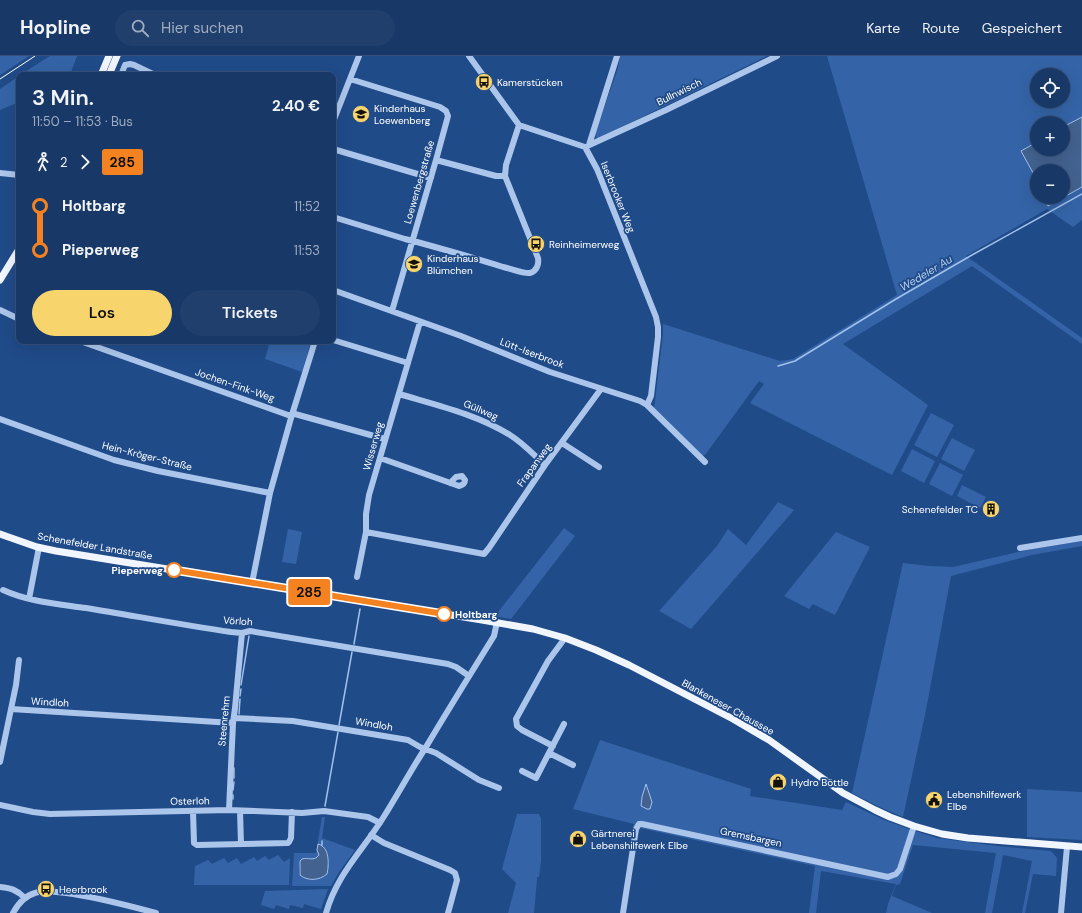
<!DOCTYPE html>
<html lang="de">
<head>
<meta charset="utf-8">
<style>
  :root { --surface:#183867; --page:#213f6d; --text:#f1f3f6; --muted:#9facc0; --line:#36527b; --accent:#f8d46d }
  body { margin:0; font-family:"DM Sans",sans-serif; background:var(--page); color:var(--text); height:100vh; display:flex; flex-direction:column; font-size:15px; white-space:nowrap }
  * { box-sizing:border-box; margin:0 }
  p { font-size:13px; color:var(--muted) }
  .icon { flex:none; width:22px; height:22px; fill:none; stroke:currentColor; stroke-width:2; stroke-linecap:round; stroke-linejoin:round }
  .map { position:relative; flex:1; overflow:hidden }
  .sheet { position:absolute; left:16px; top:16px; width:320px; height:272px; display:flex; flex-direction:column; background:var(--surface); border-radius:8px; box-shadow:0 4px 16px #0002,0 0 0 1px var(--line) }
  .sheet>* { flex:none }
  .badge { padding:0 8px; border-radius:3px; font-size:14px; line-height:26px }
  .fabs { position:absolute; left:1030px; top:12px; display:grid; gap:8px }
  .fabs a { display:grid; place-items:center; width:40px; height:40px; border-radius:50%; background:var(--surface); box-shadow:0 4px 16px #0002,0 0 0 1px var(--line); font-size:20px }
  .map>.badge { position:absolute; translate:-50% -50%; box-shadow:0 0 0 2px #fff }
  .legs { display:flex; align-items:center; gap:6px; height:44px; padding:0 16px; font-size:13px }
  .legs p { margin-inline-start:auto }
  .headline { display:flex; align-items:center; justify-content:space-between; height:68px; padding:0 16px }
  h1 { font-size:22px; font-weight:600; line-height:30px }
  .cta { display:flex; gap:8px; margin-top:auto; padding:8px 16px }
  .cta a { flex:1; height:46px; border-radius:24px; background:var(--accent); color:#111; font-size:16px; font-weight:600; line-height:46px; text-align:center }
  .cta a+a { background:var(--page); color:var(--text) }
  ul { padding:0 16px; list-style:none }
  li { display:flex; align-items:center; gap:14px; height:44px; font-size:15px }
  li i { display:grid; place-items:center; width:6px; height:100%; margin:0 5px; background:currentColor }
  li i::after { content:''; width:10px; height:10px; margin:-5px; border:3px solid; border-radius:50%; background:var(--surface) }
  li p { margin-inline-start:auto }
  li:first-child i { background:linear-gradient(#0000 50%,currentColor 0) }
  li:last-child i { background:linear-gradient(currentColor 50%,#0000 0) }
  header { display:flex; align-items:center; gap:24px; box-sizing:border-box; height:56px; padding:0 20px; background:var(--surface); border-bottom:1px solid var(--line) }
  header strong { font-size:19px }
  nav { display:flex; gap:22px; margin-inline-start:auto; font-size:14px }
  .search { width:280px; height:36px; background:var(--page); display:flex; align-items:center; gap:10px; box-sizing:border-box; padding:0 14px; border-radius:22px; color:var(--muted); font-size:15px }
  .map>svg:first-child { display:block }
  .green { fill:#3464a7; fill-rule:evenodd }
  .water { fill:#43628f; stroke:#a0c1ec }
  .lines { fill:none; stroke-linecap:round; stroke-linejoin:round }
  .stream { stroke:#a0c1ec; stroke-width:1.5 }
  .minor { stroke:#acc6eb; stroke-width:6 }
  .major { stroke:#f0f5fe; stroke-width:7 }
  .tram { stroke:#fff; stroke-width:1 }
  .line-1-casing { stroke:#fff; stroke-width:9 }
  .line-1 { stroke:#f58220; stroke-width:6 }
  .stop-1-dot { fill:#fff; stroke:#f58220; stroke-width:2 }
  .labels { text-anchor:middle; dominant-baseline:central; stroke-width:3.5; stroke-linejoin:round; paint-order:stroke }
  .poi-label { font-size:10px; fill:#fff; stroke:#204b89; text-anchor:start }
  .street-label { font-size:10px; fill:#fff; stroke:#204b89 }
  .stop-label { font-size:10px; font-weight:bold; fill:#fff; stroke:#204b89; text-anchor:end }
  .water-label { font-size:11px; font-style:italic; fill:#b8d1f2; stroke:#204b89 }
</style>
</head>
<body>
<header>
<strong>Hopline</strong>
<div class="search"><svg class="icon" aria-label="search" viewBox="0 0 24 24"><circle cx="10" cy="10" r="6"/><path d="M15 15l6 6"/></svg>Hier suchen</div>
<nav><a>Karte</a><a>Route</a><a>Gespeichert</a></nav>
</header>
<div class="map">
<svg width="1082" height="857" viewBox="0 0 1082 857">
  <rect width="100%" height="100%" fill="#204b89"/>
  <path class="green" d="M0 0H29L0 19Z
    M50 0H77L70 19H20Z
    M620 0H767L597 83 595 78 618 12Z
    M827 0H1082V61L1063 71V67H1037V86L1021 95 1037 124V141H1046L1049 145 1047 150 1082 131V164L1073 171 1047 153 966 200 1082 282V288L972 210 843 288 928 349 892 419 750 347 764 328 759 325 705 399 700 400 654 353 663 278V268L780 305 793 303 897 239ZM1037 19H1063V45H1037Z
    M19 20V46L0 54V33Z
    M270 285H311L302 316 265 303Z
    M931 357 954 369 937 401 914 389Z
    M952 382 975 394 964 415 941 403Z
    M912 393 935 405 924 427 901 415Z
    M940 407 963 419 952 440 929 428Z
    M962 429 986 441 980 452 957 440Z
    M778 446 794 454 691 573 659 555 717 490 728 473 746 489Z
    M564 472 575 480 511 563 495 560Z
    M288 473 302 476 296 508 282 506Z
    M836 476 870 491 835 559 813 548 809 553 784 540Z
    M1082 485V490L1032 499 951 520 925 659 903 761 877 750 852 737 903 507 929 510 953 511 1031 493Z
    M600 684 751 733 750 740 842 754 846 746 882 763 906 772 937 782 998 790 1051 795 1057 802 1056 820 1033 818 1025 857H1022L1032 805 1003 799 992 857H985L996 797 913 789 900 828 896 829 892 840 932 857H886L888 848 896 828 821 815 816 857H809L815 810 640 772 633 771 634 768 573 753Z
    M1027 733 1082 736V784L1027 781Z
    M517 758H539L541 763V805L539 821H537V824L534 857H508L516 827 502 813Z
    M322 761H325L322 782 355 794 339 816 331 830H292L294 797H316ZM318 788C326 790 330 802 328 810 327 814 323 819 321 822 316 822 302 824 299 818 298 815 300 809 300 805L306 802C311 804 316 804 319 799L317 794Z
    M278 799 284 806 290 802 289 829H194L195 810 208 804 212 808 224 802 228 807 237 802 241 808 254 801 257 805 265 800 269 804Z
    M328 833 321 853 304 848 303 852 290 849 289 853 276 849 274 853 261 849 265 835Z"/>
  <path class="water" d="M1082 61V131L1048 150 1046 147 1049 145 1046 141H1063V115H1037V124L1021 95 1037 86V93H1063V71Z
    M646 728 652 746 650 753H647L641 750 642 741Z
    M318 788C330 791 329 809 327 818 319 825 307 825 300 819V805L302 803C308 801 314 806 319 799L317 794Z"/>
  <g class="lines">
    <path class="stream" d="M778 310 795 305 896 243 972 199 1082 138
      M354 588 360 553
      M241 629 249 580
      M240 640 241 633
      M239 658 240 643
      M339 669 352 596
      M234 722V712
      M233 734 234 726
      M233 743V739
      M325 750 338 676
      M322 785V789"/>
    <path class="minor" d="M469 0 519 69 585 91 597 113 656 261 658 271V281L651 340 647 349
      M121 19 125 9 130 8 134 9 155 19
      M350 23 440 51 446 55 448 60 436 104 392 255
      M333 66 359 0
      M589 89 617 0
      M585 91 666 54 777 0
      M333 93 431 122
      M436 104 496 120H505
      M0 117 19 119
      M333 161 405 183 417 186C446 194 475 202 503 211 509 212 524 218 530 217 537 215 539 208 538 202L505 120 506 109 519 69
      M333 234 461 280 550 316 640 345 647 349 705 406
      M0 254 19 263
      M333 284 408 307
      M80 285 288 359 295 358 385 383
      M399 338C436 349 476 358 510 379 523 387 534 399 545 409
      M0 363 114 404 158 415 270 437
      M562 387 599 411
      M380 402 459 430C463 429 465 428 465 424L462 420 456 421 450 427
      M366 476 484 498 489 492 545 409 601 333
      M1020 492 1082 482
      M357 521 366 476V458L369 439 420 266
      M252 527 270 437 291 362 315 285
      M3 534C29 546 59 548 86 552 135 560 183 569 231 576L242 577 250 575 448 608 456 611 469 620
      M29 543 39 491
      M11 653 233 667
      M234 662 293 665 408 684 420 691 436 697 479 724 499 732
      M553 690 522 674 517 670 516 663 548 605 565 582
      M549 697 573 709
      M0 706 16 629 19 604
      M522 715 536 722 564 668
      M0 749 33 756 50 758 229 754 302 757 324 755 368 761 380 767
      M229 754 233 667 235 652 242 577
      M193 755 194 787 197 789 288 787 289 786 291 782 292 756
      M240 755 241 788
      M371 779 384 787 450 814 455 817 457 824 448 857
      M0 831C11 832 17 834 25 842
      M13 857C18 848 24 840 35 837 45 834 56 836 66 837 97 841 126 849 156 857
      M326 857C337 818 363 794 383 762 398 738 411 714 426 691 448 654 471 617 494 580L497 566
      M623 857 636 773 639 768H642L888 821 896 818 900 813 914 770
      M1061 857 1067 791"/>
    <path class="major" d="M101 19 109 0
      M109 19 117 0
      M0 224 19 193
      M0 478 37 491 56 495 482 564 533 573 565 582 596 594 629 609 733 663 769 684 843 737 875 754 890 761 914 770 942 778 968 782 1082 791"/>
    <path class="tram" d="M0 23 35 0"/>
  </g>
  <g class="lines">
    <defs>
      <path id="line-1" d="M174 514 444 558"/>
    </defs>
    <use href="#line-1" class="line-1-casing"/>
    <use href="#line-1" class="line-1"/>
  </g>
  <defs>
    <symbol id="bus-disc" viewBox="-11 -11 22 22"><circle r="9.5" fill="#f8d46d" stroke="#204b89"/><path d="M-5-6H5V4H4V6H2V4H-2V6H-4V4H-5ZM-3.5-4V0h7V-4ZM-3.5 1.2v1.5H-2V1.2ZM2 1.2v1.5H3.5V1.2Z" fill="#111"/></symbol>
    <symbol id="school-disc" viewBox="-11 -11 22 22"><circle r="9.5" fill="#f8d46d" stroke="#204b89"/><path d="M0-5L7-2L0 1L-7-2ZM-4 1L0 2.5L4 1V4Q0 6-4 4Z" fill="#111"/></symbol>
    <symbol id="building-disc" viewBox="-11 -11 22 22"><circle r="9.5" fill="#f8d46d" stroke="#204b89"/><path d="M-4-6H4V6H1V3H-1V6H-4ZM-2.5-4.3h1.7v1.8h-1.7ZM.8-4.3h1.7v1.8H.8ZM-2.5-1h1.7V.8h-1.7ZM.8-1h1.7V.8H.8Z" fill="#111"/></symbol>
    <symbol id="shop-disc" viewBox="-11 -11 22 22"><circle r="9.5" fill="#f8d46d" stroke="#204b89"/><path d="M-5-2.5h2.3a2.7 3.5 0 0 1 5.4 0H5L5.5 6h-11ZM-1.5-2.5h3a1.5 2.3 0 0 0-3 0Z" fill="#111"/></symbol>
    <symbol id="civic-disc" viewBox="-11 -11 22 22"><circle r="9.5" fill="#f8d46d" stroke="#204b89"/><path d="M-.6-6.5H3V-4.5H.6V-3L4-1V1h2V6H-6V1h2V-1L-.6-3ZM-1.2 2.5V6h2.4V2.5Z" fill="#111"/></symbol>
  </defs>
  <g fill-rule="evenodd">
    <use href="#bus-disc" x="474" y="16" width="20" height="20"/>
    <use href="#school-disc" x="351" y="48" width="20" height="20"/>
    <use href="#bus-disc" x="526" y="178" width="20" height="20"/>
    <use href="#school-disc" x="404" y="198" width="20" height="20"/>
    <use href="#building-disc" x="981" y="443" width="20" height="20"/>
    <use href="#shop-disc" x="768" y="716" width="20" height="20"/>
    <use href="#civic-disc" x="924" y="734" width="20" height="20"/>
    <use href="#shop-disc" x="568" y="773" width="20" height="20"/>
    <use href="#bus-disc" x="36" y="823" width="20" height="20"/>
  </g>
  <g class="stop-1-dot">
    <circle cx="174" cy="514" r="7"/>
    <circle cx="444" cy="558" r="7"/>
  </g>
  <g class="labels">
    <g class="poi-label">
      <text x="497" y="26">Kamerstücken</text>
      <text x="374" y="52">Kinderhaus<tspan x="374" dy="12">Loewenberg</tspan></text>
      <text x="549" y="188">Reinheimerweg</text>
      <text x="427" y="202">Kinderhaus<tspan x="427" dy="12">Blümchen</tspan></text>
      <text x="978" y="453" text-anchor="end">Schenefelder TC</text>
      <text x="791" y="726">Hydro Böttle</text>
      <text x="947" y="738">Lebenshilfewerk<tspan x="947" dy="12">Elbe</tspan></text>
      <text x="591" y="777">Gärtnerei<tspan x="591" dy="12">Lebenshilfewerk Elbe</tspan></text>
      <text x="59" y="833">Heerbrook</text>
    </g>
    <g class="street-label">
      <text transform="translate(679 36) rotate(-26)">Bullnwisch</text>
      <text transform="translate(419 126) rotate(-74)">Loewenbergstraße</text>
      <text transform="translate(618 141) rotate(68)">Iserbrooker Weg</text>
      <text transform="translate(532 297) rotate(21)">Lütt-Iserbrook</text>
      <text transform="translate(235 329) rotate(19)">Jochen-Fink-Weg</text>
      <text transform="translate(481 354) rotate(23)">Güllweg</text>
      <text transform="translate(373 390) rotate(-74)">Wisserweg</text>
      <text transform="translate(147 400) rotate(14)">Hein-Kröger-Straße</text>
      <text transform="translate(534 409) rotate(-54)">Frapanweg</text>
      <text transform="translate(95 490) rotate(10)">Schenefelder Landstraße</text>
      <text transform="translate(238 565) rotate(4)">Vörloh</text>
      <text transform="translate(50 646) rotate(3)">Windloh</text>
      <text transform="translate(728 651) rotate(29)">Blankeneser Chaussee</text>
      <text transform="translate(224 665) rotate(-85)">Steenrehm</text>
      <text transform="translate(374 668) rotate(10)">Windloh</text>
      <text transform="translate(190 745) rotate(-1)">Osterloh</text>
      <text transform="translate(751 781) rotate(12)">Gremsbargen</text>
    </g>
    <g class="stop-label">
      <text x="163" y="514">Pieperweg</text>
      <text x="455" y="558" text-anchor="start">Holtbarg</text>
    </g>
    <g class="water-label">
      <text transform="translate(926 217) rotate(-31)">Wedeler Au</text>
    </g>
  </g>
</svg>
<div class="fabs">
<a><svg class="icon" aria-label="locate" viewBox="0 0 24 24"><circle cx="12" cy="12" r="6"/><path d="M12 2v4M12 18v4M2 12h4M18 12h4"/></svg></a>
<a>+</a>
<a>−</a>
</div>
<b class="badge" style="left:309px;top:536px;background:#f58220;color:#111">285</b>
<section class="sheet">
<div class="headline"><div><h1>3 Min.</h1><p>11:50 – 11:53 · Bus</p></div><b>2.40 €</b></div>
<div class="legs"><svg class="icon" aria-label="walk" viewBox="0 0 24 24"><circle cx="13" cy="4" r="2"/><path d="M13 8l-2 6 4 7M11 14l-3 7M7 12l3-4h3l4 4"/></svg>2<svg class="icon" aria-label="forward" viewBox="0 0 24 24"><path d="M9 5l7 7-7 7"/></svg><b class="badge" style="background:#f58220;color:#111">285</b></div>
<ul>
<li><i style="color:#f58220"></i><b>Holtbarg</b><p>11:52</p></li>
<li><i style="color:#f58220"></i><b>Pieperweg</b><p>11:53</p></li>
</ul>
<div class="cta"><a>Los</a><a>Tickets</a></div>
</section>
</div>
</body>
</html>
